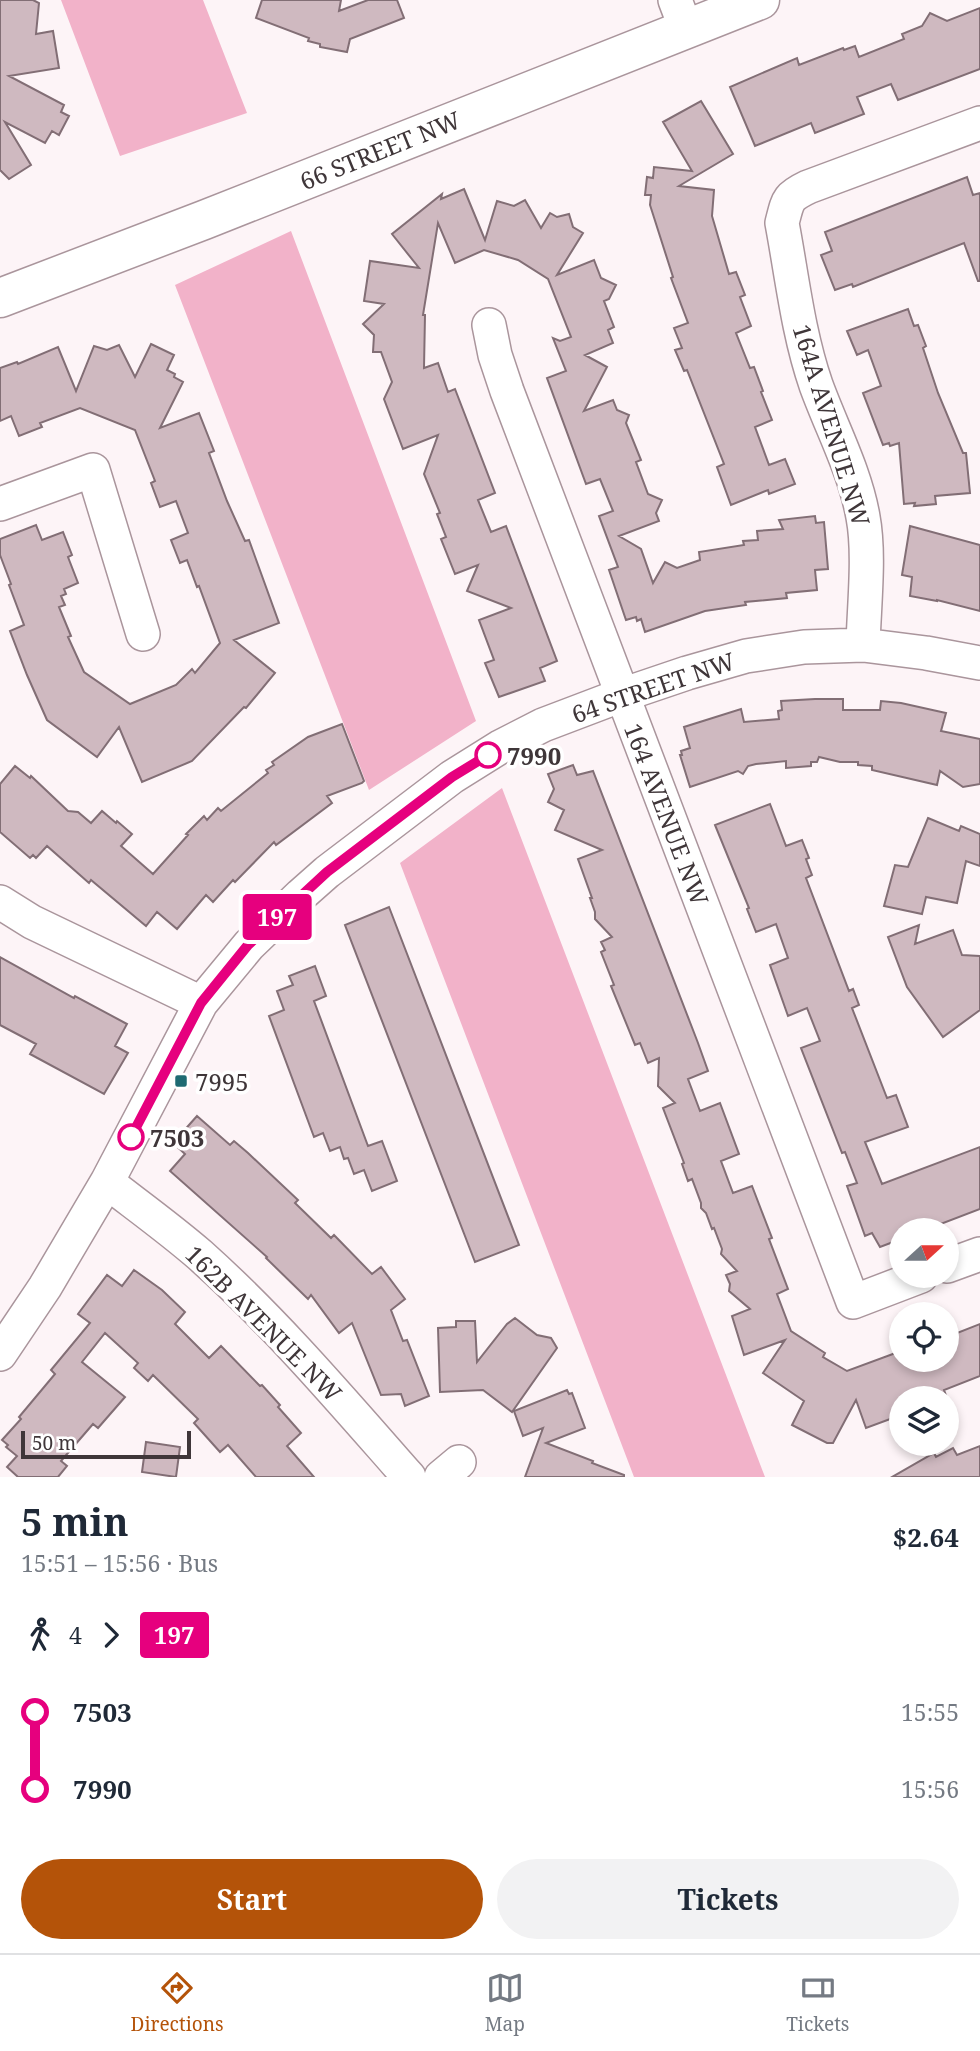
<!DOCTYPE html>
<html lang="en">
<head>
<meta charset="utf-8">
<style>
  :root { --surface:#fff; --page:#f2f2f3; --text:#1f2937; --muted:#747a83; --line:#e0e1e3; --accent:#b45309 }
  body { margin:0; font-family:"Noto Serif",serif; background:var(--page); color:var(--text); height:100vh; display:flex; flex-direction:column; font-size:26px; white-space:nowrap }
  * { box-sizing:border-box; margin:0 }
  p { font-size:23px; color:var(--muted) }
  .icon { flex:none; width:38px; height:38px; fill:none; stroke:currentColor; stroke-width:2; stroke-linecap:round; stroke-linejoin:round }
  .map { position:relative; height:1477px; overflow:hidden }
  .details { display:flex; flex-direction:column; background:var(--surface); flex:1 }
  .details>* { flex:none }
  .badge { padding:0 14px; border-radius:5px; font-size:24px; line-height:46px }
  .needle { width:46px; rotate:69deg }
  .tools { position:absolute; left:889px; top:1218px; display:grid; gap:14px }
  .tools a { display:grid; place-items:center; width:70px; height:70px; border-radius:50%; background:var(--surface); box-shadow:0 4px 10px #0003; font-size:35px }
  .scale { position:absolute; left:21px; bottom:18px; width:170px; box-sizing:border-box; padding-left:7px; border:4px solid #3f3639; border-top:0; font-size:19px; line-height:24px; white-space:nowrap; color:#3f3639; -webkit-text-stroke:5px #fff; paint-order:stroke }
  .map>.badge { position:absolute; translate:-50% -50%; box-shadow:0 0 0 4px #fff }
  .legs { display:flex; align-items:center; gap:10px; height:77px; padding:0 21px; font-size:23px }
  .legs p { margin-inline-start:auto }
  .overview { display:flex; align-items:center; justify-content:space-between; height:119px; padding:0 21px }
  h1 { font-size:38px; font-weight:700; line-height:52px }
  .button { display:flex; gap:14px; margin-top:auto; padding:14px 21px }
  .button a { flex:1; height:80px; border-radius:42px; background:var(--accent); color:#fff; font-size:28px; font-weight:700; line-height:80px; text-align:center }
  .button a+a { background:var(--page); color:var(--text) }
  ul { padding:0 21px; list-style:none }
  li { display:flex; align-items:center; gap:24px; height:77px; font-size:26px }
  li i { display:grid; place-items:center; width:10px; height:100%; margin:0 9px; background:currentColor }
  li i::after { content:''; width:18px; height:18px; margin:-9px; border:5px solid; border-radius:50%; background:var(--surface) }
  li p { margin-inline-start:auto }
  li:first-child i { background:linear-gradient(#0000 50%,currentColor 0) }
  li:last-child i { background:linear-gradient(currentColor 50%,#0000 0) }
  .dock { display:flex; justify-content:space-around; align-items:center; height:98px; border-top:2px solid var(--line); background:var(--surface); font-size:19px; color:var(--muted) }
  .dock a { display:grid; justify-items:center; gap:4px }
  .dock .on { color:var(--accent) }
  .map>svg:first-child { display:block }
  .green { fill:#f2b2c9 }
  .building { fill:#cfb9c0; stroke:#826e75; stroke-width:2 }
  .lines { fill:none; stroke-linecap:round; stroke-linejoin:round }
  .minor-casing { stroke:#aa959c; stroke-width:36 }
  .major-casing { stroke:#aa959c; stroke-width:41 }
  .minor { stroke:#fff; stroke-width:33 }
  .major { stroke:#fff; stroke-width:38 }
  .line-1-casing { stroke:#fff; stroke-width:16 }
  .line-1 { stroke:#e6007e; stroke-width:10 }
  .stop-1-dot { fill:#fff; stroke:#e6007e; stroke-width:3.5 }
  .poi-dot { fill:#1e6a72; stroke:#fff; stroke-width:2.5 }
  .labels { text-anchor:middle; dominant-baseline:central; stroke-width:7; stroke-linejoin:round; paint-order:stroke }
  .street-label { font-size:24px; fill:#3f3639; stroke:#fff }
  .stop-label { font-size:24px; font-weight:bold; fill:#3f3639; stroke:#fff; text-anchor:start }
  .poi-label { font-size:24px; fill:#3f3639; stroke:#fff; text-anchor:start }
</style>
</head>
<body>
<div class="map">
<svg width="980" height="1477" viewBox="0 0 980 1477">
  <rect width="100%" height="100%" fill="#fdf4f7"/>
  <path class="green" d="M61 0H203L247 113 120 156Z
    M291 231 476 721 369 790 175 285Z
    M502 788 765 1477H634L400 863Z"/>
  <path class="building" d="M0 0H33L39 3 36 34 53 31 59 68 9 76 64 105 61 112 69 116 59 135 52 131 45 143 5 122 31 165 9 179 0 170Z
    M262 0H341L339 11 368 0H397L404 18 350 39 347 52 320 47V44L308 41 309 38 256 18Z
    M980 8V69L898 100 891 84 857 97 864 114 815 133 811 123 755 146 730 87 797 58 799 65 843 48 844 50 855 46 859 57 904 39 902 34 922 26 930 13 947 21Z
    M701 101 733 154 679 186 714 190 712 216 729 274 736 272 745 295 740 297 751 326 736 333 750 368 754 367 763 391 761 392 772 420 755 427 769 465 785 459 795 484 769 494 768 490 731 505 717 467 724 464 687 370 684 371 675 350 682 348 674 328 688 323 671 278 673 277 650 205 651 195H645L647 177 653 178 654 167 692 171 663 122Z
    M967 177 973 195 980 193V281H978L964 243 853 287 852 284 835 290 821 255 832 251 825 232Z
    M464 189 485 240 497 201 514 206 525 200 541 228 550 213 557 217 569 214 573 227 583 233 557 275 594 260 601 278 616 285 609 299 604 301 614 327 608 330 613 343 585 355 607 367 584 411 613 400 617 410 629 415 626 423 641 460 636 462 648 494 662 500 656 513 659 521 619 536 641 549 653 583 665 562 677 568 700 560 699 552 744 545 743 541 758 540 757 531 783 529 779 520 815 516 816 523 824 522 828 569 815 570 817 590 786 593 787 598 745 602 746 605 705 611 645 632 641 619 637 621 636 617 626 620 609 570 618 567 599 516 613 511 600 479 586 484 547 378 566 371 553 338 560 341 571 337 548 279 518 260 484 250 455 263 438 223 423 315H425L424 368 438 363 448 392 455 389 495 493 478 500 491 532 506 526 557 661 540 668 545 681 499 697 485 663 494 660 479 620 511 608 467 591 478 565 455 574 441 539 446 537 437 514 440 513 424 474 438 435 403 449 384 399 392 382 381 352H373L374 335 363 324 384 304 364 301 370 261 419 268 392 234 442 194 441 199Z
    M908 309 914 326 918 325 926 346 923 348 938 393 963 453H966L970 493 935 496 936 504 914 506 915 503 904 504 899 443 890 446 889 443 883 445 863 393 881 386 868 350 857 355 847 331Z
    M151 344 174 355 167 370 175 374 174 377 183 382 160 428 199 413 214 451 209 453 227 501 245 541 249 540 279 623 234 640 275 673 246 708 244 707 192 761 142 782 119 727 97 757 47 720 27 675 10 631 24 625 9 585 11 584 0 555V539L36 525 42 540 63 532 72 555 68 557 78 583 64 589 66 594 61 596 65 605 59 607 71 636 68 637 84 672 130 704 176 685 192 669 195 673 220 643 199 586 197 587 187 560 180 563 171 540 188 533 176 501 160 507 151 483 155 481 135 430 80 408 40 423 42 427 19 436 11 416 0 421V368L17 362 18 364 58 347 76 391 94 346 107 350 119 345 135 377Z
    M910 526 980 545V611L937 600V601L910 596 912 577 902 575Z
    M815 699H843V710H880L881 701 901 703 946 713 941 731 980 739V784L963 787 940 771 937 785 872 770V766L858 765V762H840L819 757 817 762H811V766L786 768V761L756 764 748 766 743 774 738 771 690 787 680 755H682L681 751 690 748 684 727 741 709 744 722 779 719 778 711 782 710 781 701Z
    M342 724 364 781 362 783 327 796 332 803 276 845 274 842 235 882 233 880 213 902 206 895 177 929 157 912 146 926 91 880 89 883 47 846 36 858 33 855 30 858 0 832V784L15 766 30 778 31 776 68 811 78 812 91 823 102 811 116 823 117 821 132 834 121 846 153 874 188 835 186 834 204 816 207 820 218 808 221 811 268 773 266 770 274 765 272 762 308 737Z
    M573 765 577 775 593 771 698 1043 708 1071 688 1079 700 1111 720 1103 739 1154 721 1161 733 1193 752 1186 772 1238 769 1239 788 1289 777 1294 791 1331 825 1353 823 1357 847 1371 901 1351V1360H947V1337L980 1324V1376L944 1390 947 1398H901V1415L866 1428 856 1400 833 1443H827L792 1425 804 1401 763 1373 785 1340 744 1355 732 1316 750 1309 729 1291 730 1284 726 1275 737 1271 721 1254 722 1249 714 1228 712 1229 706 1213 701 1208V1203L692 1179 688 1181 682 1164 684 1163 663 1108 675 1103 658 1086 659 1058 648 1063 640 1043 635 1045 611 986 614 985 601 952 605 950 601 942 612 937 595 919V912L590 898H592L578 859 602 850 555 830 564 810 548 802 554 789 548 774Z
    M770 804 786 846 802 840 809 858 806 859 812 875 806 878 849 991 853 989 859 1005 852 1008 887 1098 896 1095 908 1127 865 1142 882 1184 980 1147V1209L925 1230H901V1239L880 1247 872 1233 865 1236 847 1186 857 1183 845 1152 842 1153 801 1048 820 1041 807 1008 788 1016 770 965 788 958 776 924 756 932 747 909 749 908 715 825Z
    M928 818 959 831 961 826 980 834V866L966 861 957 903 926 897 922 914 884 906 895 865 908 867Z
    M389 907 519 1245 475 1262 345 925Z
    M919 925 915 944 953 930 962 955 980 956V1010L943 1037 907 987 888 937Z
    M0 957 74 998 75 996 127 1024 115 1046 128 1053 104 1094 30 1054 36 1044 0 1025Z
    M315 966 326 996 314 1001 368 1146 382 1141 397 1181 372 1191 364 1170 354 1174 348 1158 344 1159 340 1147 330 1151 323 1133 314 1137 269 1016 284 1010 277 991 293 985 289 976Z
    M197 1116 230 1145 234 1141 248 1153 298 1200 295 1203 331 1238 334 1235 372 1274 381 1267 405 1299 391 1310 403 1341 407 1340 429 1396 405 1406 401 1394 381 1395 352 1323 339 1333 311 1295 308 1299 266 1258 267 1257 170 1171 185 1154 173 1143Z
    M134 1270 162 1290 185 1312 175 1324 209 1358 221 1346 260 1386 262 1385 280 1405 278 1407 301 1433 287 1446 314 1477H256L228 1445 220 1452 194 1423 198 1419 153 1375 148 1381 134 1368 138 1363 105 1333 82 1362 125 1397 98 1428 93 1424 61 1461 67 1466 58 1477H18L7 1467 17 1456 6 1447 8 1445 2 1440 21 1419 19 1417 55 1374 51 1370 90 1323 78 1314 107 1275 122 1286Z
    M515 1318 537 1335 551 1338 557 1348 512 1412 483 1390 440 1392 438 1328 456 1327V1321H475L477 1362 507 1324Z
    M567 1390 569 1394 572 1393 585 1428 546 1443 593 1461 592 1463 624 1475V1477H525L543 1428 523 1436 514 1411Z
    M146 1442 180 1447 176 1477 142 1472Z
    M980 1446V1477H892L934 1453 936 1457 953 1448 957 1455Z"/>
  <g class="lines">
    <defs>
      <path id="minor" d="M675 0 686 29
        M489 325 495 355 507 391 853 1302 921 1276
        M0 504 93 470 143 634
        M863 645C864 606 870 554 863 517 855 471 832 429 816 385 798 333 792 276 782 223 788 200 787 197 808 187L980 123
        M0 902 32 922 201 1003
        M107 1182C138 1206 170 1229 200 1255 276 1323 342 1401 409 1477
        M947 1266 980 1254
        M0 1354 45 1287 107 1182 201 1003 249 945 301 895 327 872 452 777 500 747 543 725 622 695 687 673 746 656 804 647 863 645 926 653 980 663
        M441 1477 459 1462"/>
      <path id="major" d="M0 298 204 220 760 0"/>
    </defs>
    <use href="#minor" class="minor-casing"/>
    <use href="#major" class="major-casing"/>
    <use href="#minor" class="minor"/>
    <use href="#major" class="major"/>
  </g>
  <g class="lines">
    <defs>
      <path id="line-1" d="M131 1137 201 1003 248 945 327 872 452 777 488 755"/>
    </defs>
    <use href="#line-1" class="line-1-casing"/>
    <use href="#line-1" class="line-1"/>
  </g>
  <g class="stop-1-dot">
    <circle cx="488" cy="755" r="12"/>
    <circle cx="131" cy="1137" r="12"/>
  </g>
  <rect class="poi-dot" x="174" y="1074" width="14" height="14" rx="3.5"/>
  <g class="labels">
    <g class="street-label">
      <text transform="translate(380 150) rotate(-22)">66 STREET NW</text>
      <text transform="translate(832 425) rotate(73)">164A AVENUE NW</text>
      <text transform="translate(653 687) rotate(-19)">64 STREET NW</text>
      <text transform="translate(667 814) rotate(69)">164 AVENUE NW</text>
      <text transform="translate(264 1323) rotate(45)">162B AVENUE NW</text>
    </g>
    <g class="stop-label">
      <text x="507" y="755">7990</text>
      <text x="150" y="1137">7503</text>
    </g>
    <g class="poi-label">
      <text x="195" y="1081">7995</text>
    </g>
  </g>
</svg>
<div class="tools">
<a><svg class="needle" viewBox="-14 -14 28 28"><path d="M0-13l5 13h-10z" fill="#e53935"/><path d="M0 13l5-13h-10z" fill="#747a83"/></svg></a>
<a><svg class="icon" aria-label="locate" viewBox="0 0 24 24"><circle cx="12" cy="12" r="6"/><path d="M12 2v4M12 18v4M2 12h4M18 12h4"/></svg></a>
<a><svg class="icon" aria-label="layers" viewBox="0 0 24 24"><path d="M12 4l9 5-9 5-9-5zM3 14l9 5 9-5"/></svg></a>
</div>
<div class="scale">50 m</div>
<b class="badge" style="left:277px;top:917px;background:#e6007e;color:#fff">197</b>
</div>
<section class="details">
<div class="overview"><div><h1>5 min</h1><p>15:51 – 15:56 · Bus</p></div><b>$2.64</b></div>
<div class="legs"><svg class="icon" aria-label="walk" viewBox="0 0 24 24"><circle cx="13" cy="4" r="2"/><path d="M13 8l-2 6 4 7M11 14l-3 7M7 12l3-4h3l4 4"/></svg>4<svg class="icon" aria-label="forward" viewBox="0 0 24 24"><path d="M9 5l7 7-7 7"/></svg><b class="badge" style="background:#e6007e;color:#fff">197</b></div>
<ul>
<li><i style="color:#e6007e"></i><b>7503</b><p>15:55</p></li>
<li><i style="color:#e6007e"></i><b>7990</b><p>15:56</p></li>
</ul>
<div class="button"><a>Start</a><a>Tickets</a></div>
</section>
<nav class="dock">
<a class="on"><svg class="icon" aria-label="directions" viewBox="0 0 24 24"><path d="M12 3l9 9-9 9-9-9zM9 14v-3h6M13 9l2 2-2 2"/></svg>Directions</a>
<a><svg class="icon" aria-label="map" viewBox="0 0 24 24"><path d="M3 6l6-2 6 2 6-2v14l-6 2-6-2-6 2zM9 4v14M15 6v14"/></svg>Map</a>
<a><svg class="icon" aria-label="tickets" viewBox="0 0 24 24"><path d="M3 7h18v10H3zM15 7v10"/></svg>Tickets</a>
</nav>
</body>
</html>
